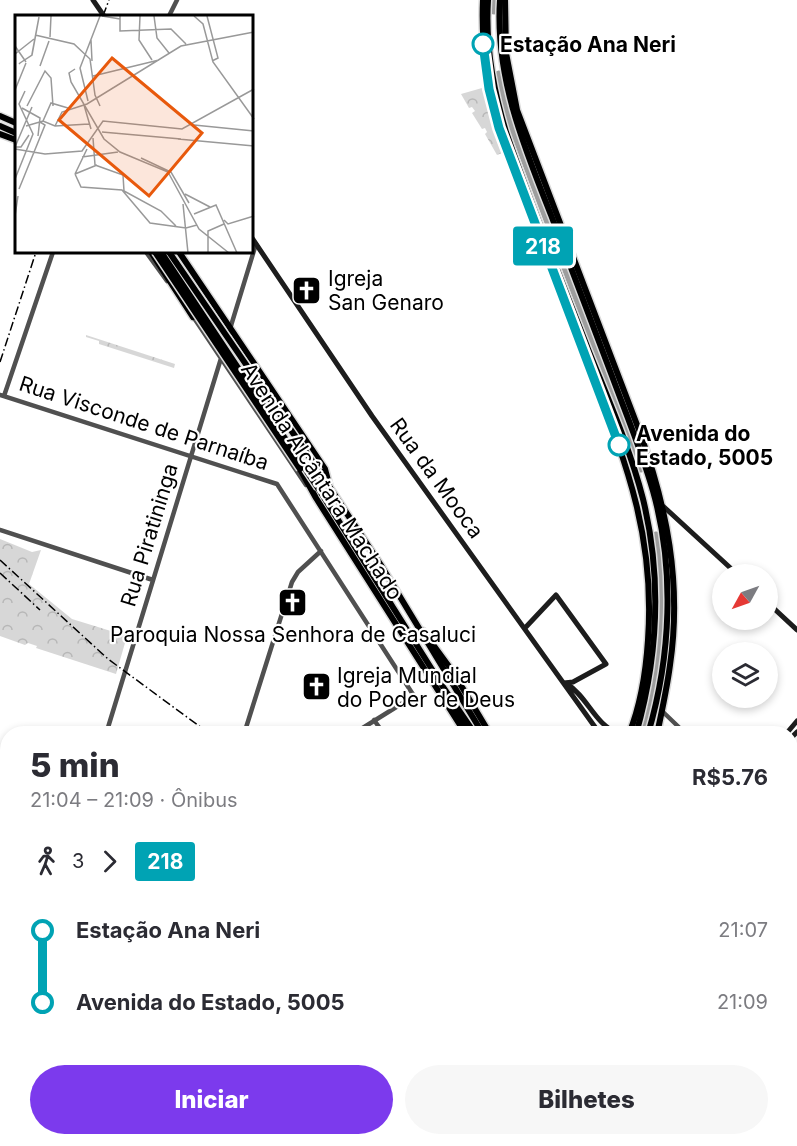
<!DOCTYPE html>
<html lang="pt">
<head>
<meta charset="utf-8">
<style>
  :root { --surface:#fff; --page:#f7f7f7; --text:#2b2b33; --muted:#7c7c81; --accent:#7c3aed }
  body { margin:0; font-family:Inter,sans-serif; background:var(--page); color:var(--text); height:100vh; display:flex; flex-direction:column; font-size:22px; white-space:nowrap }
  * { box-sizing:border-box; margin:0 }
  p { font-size:20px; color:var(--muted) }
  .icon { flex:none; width:33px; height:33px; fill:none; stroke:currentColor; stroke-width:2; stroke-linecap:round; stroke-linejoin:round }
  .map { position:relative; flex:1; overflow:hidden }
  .side { position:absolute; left:0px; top:726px; width:798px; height:420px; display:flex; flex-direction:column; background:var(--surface); border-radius:24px 24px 0 0; box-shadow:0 3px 9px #0003 }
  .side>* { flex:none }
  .badge { padding:0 12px; border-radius:4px; font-size:21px; line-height:39px }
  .needle { width:39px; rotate:230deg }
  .fabs { position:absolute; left:712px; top:564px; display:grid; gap:12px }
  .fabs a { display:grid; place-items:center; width:66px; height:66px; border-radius:50%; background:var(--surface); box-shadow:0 3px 9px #0003; font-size:30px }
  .map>.badge { position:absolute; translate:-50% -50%; box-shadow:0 0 0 3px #fff }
  .legs { display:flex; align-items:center; gap:9px; height:66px; padding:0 30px; font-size:20px }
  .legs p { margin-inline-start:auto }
  .head { display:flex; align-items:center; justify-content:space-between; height:102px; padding:0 30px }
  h1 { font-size:33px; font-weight:800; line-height:45px }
  .cta { display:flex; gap:12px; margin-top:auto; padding:12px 30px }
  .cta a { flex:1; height:69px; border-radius:36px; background:var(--accent); color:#fff; font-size:24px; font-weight:800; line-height:69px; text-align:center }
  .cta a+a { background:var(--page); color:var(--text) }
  ul { padding:0 30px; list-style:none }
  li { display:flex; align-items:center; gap:21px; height:72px; font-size:22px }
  li i { display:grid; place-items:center; width:9px; height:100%; margin:0 8px; background:currentColor }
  li i::after { content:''; width:15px; height:15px; margin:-8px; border:4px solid; border-radius:50%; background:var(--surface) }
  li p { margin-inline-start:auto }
  li:first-child i { background:linear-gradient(#0000 50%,currentColor 0) }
  li:last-child i { background:linear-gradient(currentColor 50%,#0000 0) }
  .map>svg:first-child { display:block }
  .forest { fill:url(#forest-crowns) }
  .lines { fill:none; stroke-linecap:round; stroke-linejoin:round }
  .river { stroke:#9e9e9e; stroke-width:7 }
  .primary-casing { stroke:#dbdbdb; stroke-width:9 }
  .trunk-casing { stroke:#dbdbdb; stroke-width:9 }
  .tertiary { stroke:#505050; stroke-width:4.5 }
  .secondary { stroke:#1d1d1d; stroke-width:5 }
  .primary { stroke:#000; stroke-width:6 }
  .trunk { stroke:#000; stroke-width:6 }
  .rail { stroke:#000; stroke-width:1.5; stroke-dasharray:9 3 1.5 3; stroke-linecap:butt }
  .primary-bridge-casing { stroke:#dbdbdb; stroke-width:9; stroke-linecap:butt }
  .trunk-bridge-casing { stroke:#dbdbdb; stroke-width:9; stroke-linecap:butt }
  .secondary-bridge { stroke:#1d1d1d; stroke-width:5 }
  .primary-bridge { stroke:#000; stroke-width:6 }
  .trunk-bridge { stroke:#000; stroke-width:6 }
  .line-1-casing { stroke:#fff; stroke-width:14 }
  .line-1 { stroke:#00a3b4; stroke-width:9 }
  .stop-1-dot { fill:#fff; stroke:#00a3b4; stroke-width:3 }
  .labels { text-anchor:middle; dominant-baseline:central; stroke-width:4.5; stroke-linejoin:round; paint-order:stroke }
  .stop-label { font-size:21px; font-weight:bold; fill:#000; stroke:#fff; text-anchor:start }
  .poi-label { font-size:21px; fill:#000; stroke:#fff; text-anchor:start }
  .street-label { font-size:21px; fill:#000; stroke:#fff }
  .inset-road { fill:none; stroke:#999; stroke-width:1.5 }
  .view { fill:#e8590c; fill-opacity:0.15; stroke:#e8590c; stroke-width:3 }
  .inset-edge { fill:none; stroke:#000; stroke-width:3 }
</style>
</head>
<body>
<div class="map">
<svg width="797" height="1146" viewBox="0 0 797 1146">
  <defs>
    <pattern id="forest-crowns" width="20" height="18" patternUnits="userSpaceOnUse" patternTransform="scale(1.5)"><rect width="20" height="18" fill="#d7d7d7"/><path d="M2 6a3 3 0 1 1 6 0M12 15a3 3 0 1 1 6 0" fill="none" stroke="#b7b7b7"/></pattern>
  </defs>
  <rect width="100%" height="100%" fill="#fff"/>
  <path class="forest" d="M482 88 502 153 497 155 485 134 487 132 485 128 482 129 472 113 475 111 472 107 469 108 461 94Z
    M86 335 175 364 174 368 99 344V341L86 337Z
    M0 539 32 552 41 550 29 584 72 619 127 636 116 674 36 648 37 646 28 643 25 645 0 636Z
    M289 1138 372 1139 380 1146H282Z
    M495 1139V1138L549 1139 547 1146H494Z"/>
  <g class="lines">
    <path class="river" d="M494 11V0
      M499 74 510 122 641 469
      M643 730C660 665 667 601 656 535"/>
    <defs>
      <path id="primary" d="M483 0C481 44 487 85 499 128 525 202 555 276 583 350 621 451 656 528 648 640 646 671 641 704 629 734
        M505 0 506 53 517 110 639 430C667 507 682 583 670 665 667 688 662 711 657 734
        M0 134 16 140
        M151 252 193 317
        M300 469 316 498 460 725
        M423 631 453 672 490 734
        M790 767 797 765
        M0 856 8 858
        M0 863 8 865
        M0 968 8 975
        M220 1138 229 1146
        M618 1138 634 1146
        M638 1138 653 1146
        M252 1146 263 1138
        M265 1146 273 1138
        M274 1146 281 1138"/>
      <path id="trunk" d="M488 0C485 46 493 89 506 132 531 205 560 277 588 349 608 399 630 448 643 499 662 577 658 657 636 734
        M500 0C495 76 523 145 551 215 571 268 591 322 612 376 626 414 642 452 653 491 675 569 671 656 648 734
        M0 116 16 123
        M0 126 16 133
        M179 252 325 469 329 484
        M319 471 382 567 483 734
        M318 488 443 687 475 734
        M455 711 468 734
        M790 772 797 770
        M790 783 797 781
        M432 1146 436 1138
        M488 1146 490 1138"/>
    </defs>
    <use href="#primary" class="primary-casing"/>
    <use href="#trunk" class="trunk-casing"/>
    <path class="tertiary" d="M169 16 177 0
      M146 252 167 281
      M192 315 306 485
      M0 395 277 484 414 696 353 734
      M4 396 53 252
      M0 530 153 580
      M662 711 686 734
      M374 720 384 734
      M106 734 256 244
      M244 734 292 582 298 572 321 551
      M790 778 797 776
      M790 851 797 849
      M0 977 4 967
      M555 1146 557 1138"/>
    <path class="secondary" d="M252 238 372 416 600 734
      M664 507 737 574
      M768 603 797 630
      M525 628 556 595 606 664 573 682 564 683
      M567 684C588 697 594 724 619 734
      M786 734 797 721
      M790 739 797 732
      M790 789 797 787
      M790 1044 797 1052"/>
    <use href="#primary" class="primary"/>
    <use href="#trunk" class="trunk"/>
    <path class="rail" d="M103 16 109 0
      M0 362 36 252
      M0 560 108 659 210 734
      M0 573 40 610"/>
    <defs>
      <path id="primary-bridge" d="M155 252 300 469"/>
      <path id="trunk-bridge" d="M161 252 318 488
        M169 252 319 471"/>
    </defs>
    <use href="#primary-bridge" class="primary-bridge-casing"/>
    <use href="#trunk-bridge" class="trunk-bridge-casing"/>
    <path class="secondary-bridge" d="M93 0 104 16"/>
    <use href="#primary-bridge" class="primary-bridge"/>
    <use href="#trunk-bridge" class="trunk-bridge"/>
  </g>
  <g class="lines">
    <defs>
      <path id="line-1" d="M483 44 489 89 499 128 619 445"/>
    </defs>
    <use href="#line-1" class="line-1-casing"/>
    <use href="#line-1" class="line-1"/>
  </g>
  <defs>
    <symbol id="church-square" viewBox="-11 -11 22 22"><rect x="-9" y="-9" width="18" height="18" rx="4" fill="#000" stroke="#fff"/><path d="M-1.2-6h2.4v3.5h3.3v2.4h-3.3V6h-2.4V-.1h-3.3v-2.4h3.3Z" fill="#fff"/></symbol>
  </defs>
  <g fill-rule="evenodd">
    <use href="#church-square" x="290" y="274" width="33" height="33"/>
    <use href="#church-square" x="276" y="586" width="33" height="33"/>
    <use href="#church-square" x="300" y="670" width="33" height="33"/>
  </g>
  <g class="stop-1-dot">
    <circle cx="483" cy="44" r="10"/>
    <circle cx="619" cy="445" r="10"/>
  </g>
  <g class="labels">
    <g class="stop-label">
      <text x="500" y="44">Estação Ana Neri</text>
      <text x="636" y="433">Avenida do<tspan x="636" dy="24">Estado, 5005</tspan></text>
    </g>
    <g class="poi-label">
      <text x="328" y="278">Igreja<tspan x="328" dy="24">San Genaro</tspan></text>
      <text x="293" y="634" text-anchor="middle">Paroquia Nossa Senhora de Casaluci</text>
      <text x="337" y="675">Igreja Mundial<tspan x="337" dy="24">do Poder de Deus</tspan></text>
    </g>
    <g class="street-label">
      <text transform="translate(144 423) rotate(18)">Rua Visconde de Parnaíba</text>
      <text transform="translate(437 478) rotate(54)">Rua da Mooca</text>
      <text transform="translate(322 481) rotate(57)">Avenida Alcântara Machado</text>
      <text transform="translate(149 535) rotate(-73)">Rua Piratininga</text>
    </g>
  </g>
  <g transform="translate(15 15)">
    <rect width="238" height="238" fill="#fff"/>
    <path class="inset-road" d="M87 1 105 4M105 1V16L156 14 171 29M125 1 124 25 137 45M139 1 142 23 154 38M179 1 188 9 198 47 239 104M192 1 203 43 197 46M20 20 59 29 75 44 80 80 85 91M35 22 36 1M76 25 77 46M0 31 11 47M0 39 19 24M4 49 5 48 17 40V39L24 2 17 40M25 51 34 26M60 54 54 58 56 67 89 124 105 137 153 157 184 214 214 238M78 61 144 45M0 75 11 48M73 86 65 53 85 1M69 90 76 114M12 91 30 56 36 63 38 91M7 93 25 103 23 121M28 106 36 88 53 93M179 110 239 116M11 111 28 106 40 111 74 109M40 111 47 97 72 89 166 31 239 17M87 117 166 124M78 123 80 150M163 124 239 131M0 132 17 92M0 132H6L14 120M0 134 30 139 67 136 88 106 167 114 239 74M67 142 103 137M126 143 156 157 174 188M80 150 108 160 109 176 146 196 161 211M60 159 66 172 107 175 135 208 171 213 182 210M60 159 72 134M60 159 82 150M0 164 18 119 4 89 10 76M4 174 30 110 25 107M170 179 195 192M168 189 173 238M179 199 201 190 222 238M0 201 3 181M209 205 213 209 239 201M193 238V216L209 209"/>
    <path class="view" d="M97 43 187 118 134 181 44 105Z"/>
    <rect width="238" height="238" class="inset-edge"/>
  </g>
</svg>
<div class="fabs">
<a><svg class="needle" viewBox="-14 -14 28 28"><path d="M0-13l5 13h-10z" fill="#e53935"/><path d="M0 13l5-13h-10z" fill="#7c7c81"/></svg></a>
<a><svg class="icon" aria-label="layers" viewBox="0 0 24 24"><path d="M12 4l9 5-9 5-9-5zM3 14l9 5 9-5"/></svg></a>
</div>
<b class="badge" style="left:543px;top:246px;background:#00a3b4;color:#fff">218</b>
<section class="side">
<div class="head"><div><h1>5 min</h1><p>21:04 – 21:09 · Ônibus</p></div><b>R$5.76</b></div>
<div class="legs"><svg class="icon" aria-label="walk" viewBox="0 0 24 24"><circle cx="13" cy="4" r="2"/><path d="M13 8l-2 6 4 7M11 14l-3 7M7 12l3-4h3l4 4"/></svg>3<svg class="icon" aria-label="forward" viewBox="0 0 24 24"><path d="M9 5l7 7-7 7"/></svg><b class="badge" style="background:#00a3b4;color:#fff">218</b></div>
<ul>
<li><i style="color:#00a3b4"></i><b>Estação Ana Neri</b><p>21:07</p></li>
<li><i style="color:#00a3b4"></i><b>Avenida do Estado, 5005</b><p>21:09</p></li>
</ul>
<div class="cta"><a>Iniciar</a><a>Bilhetes</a></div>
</section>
</div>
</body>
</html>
